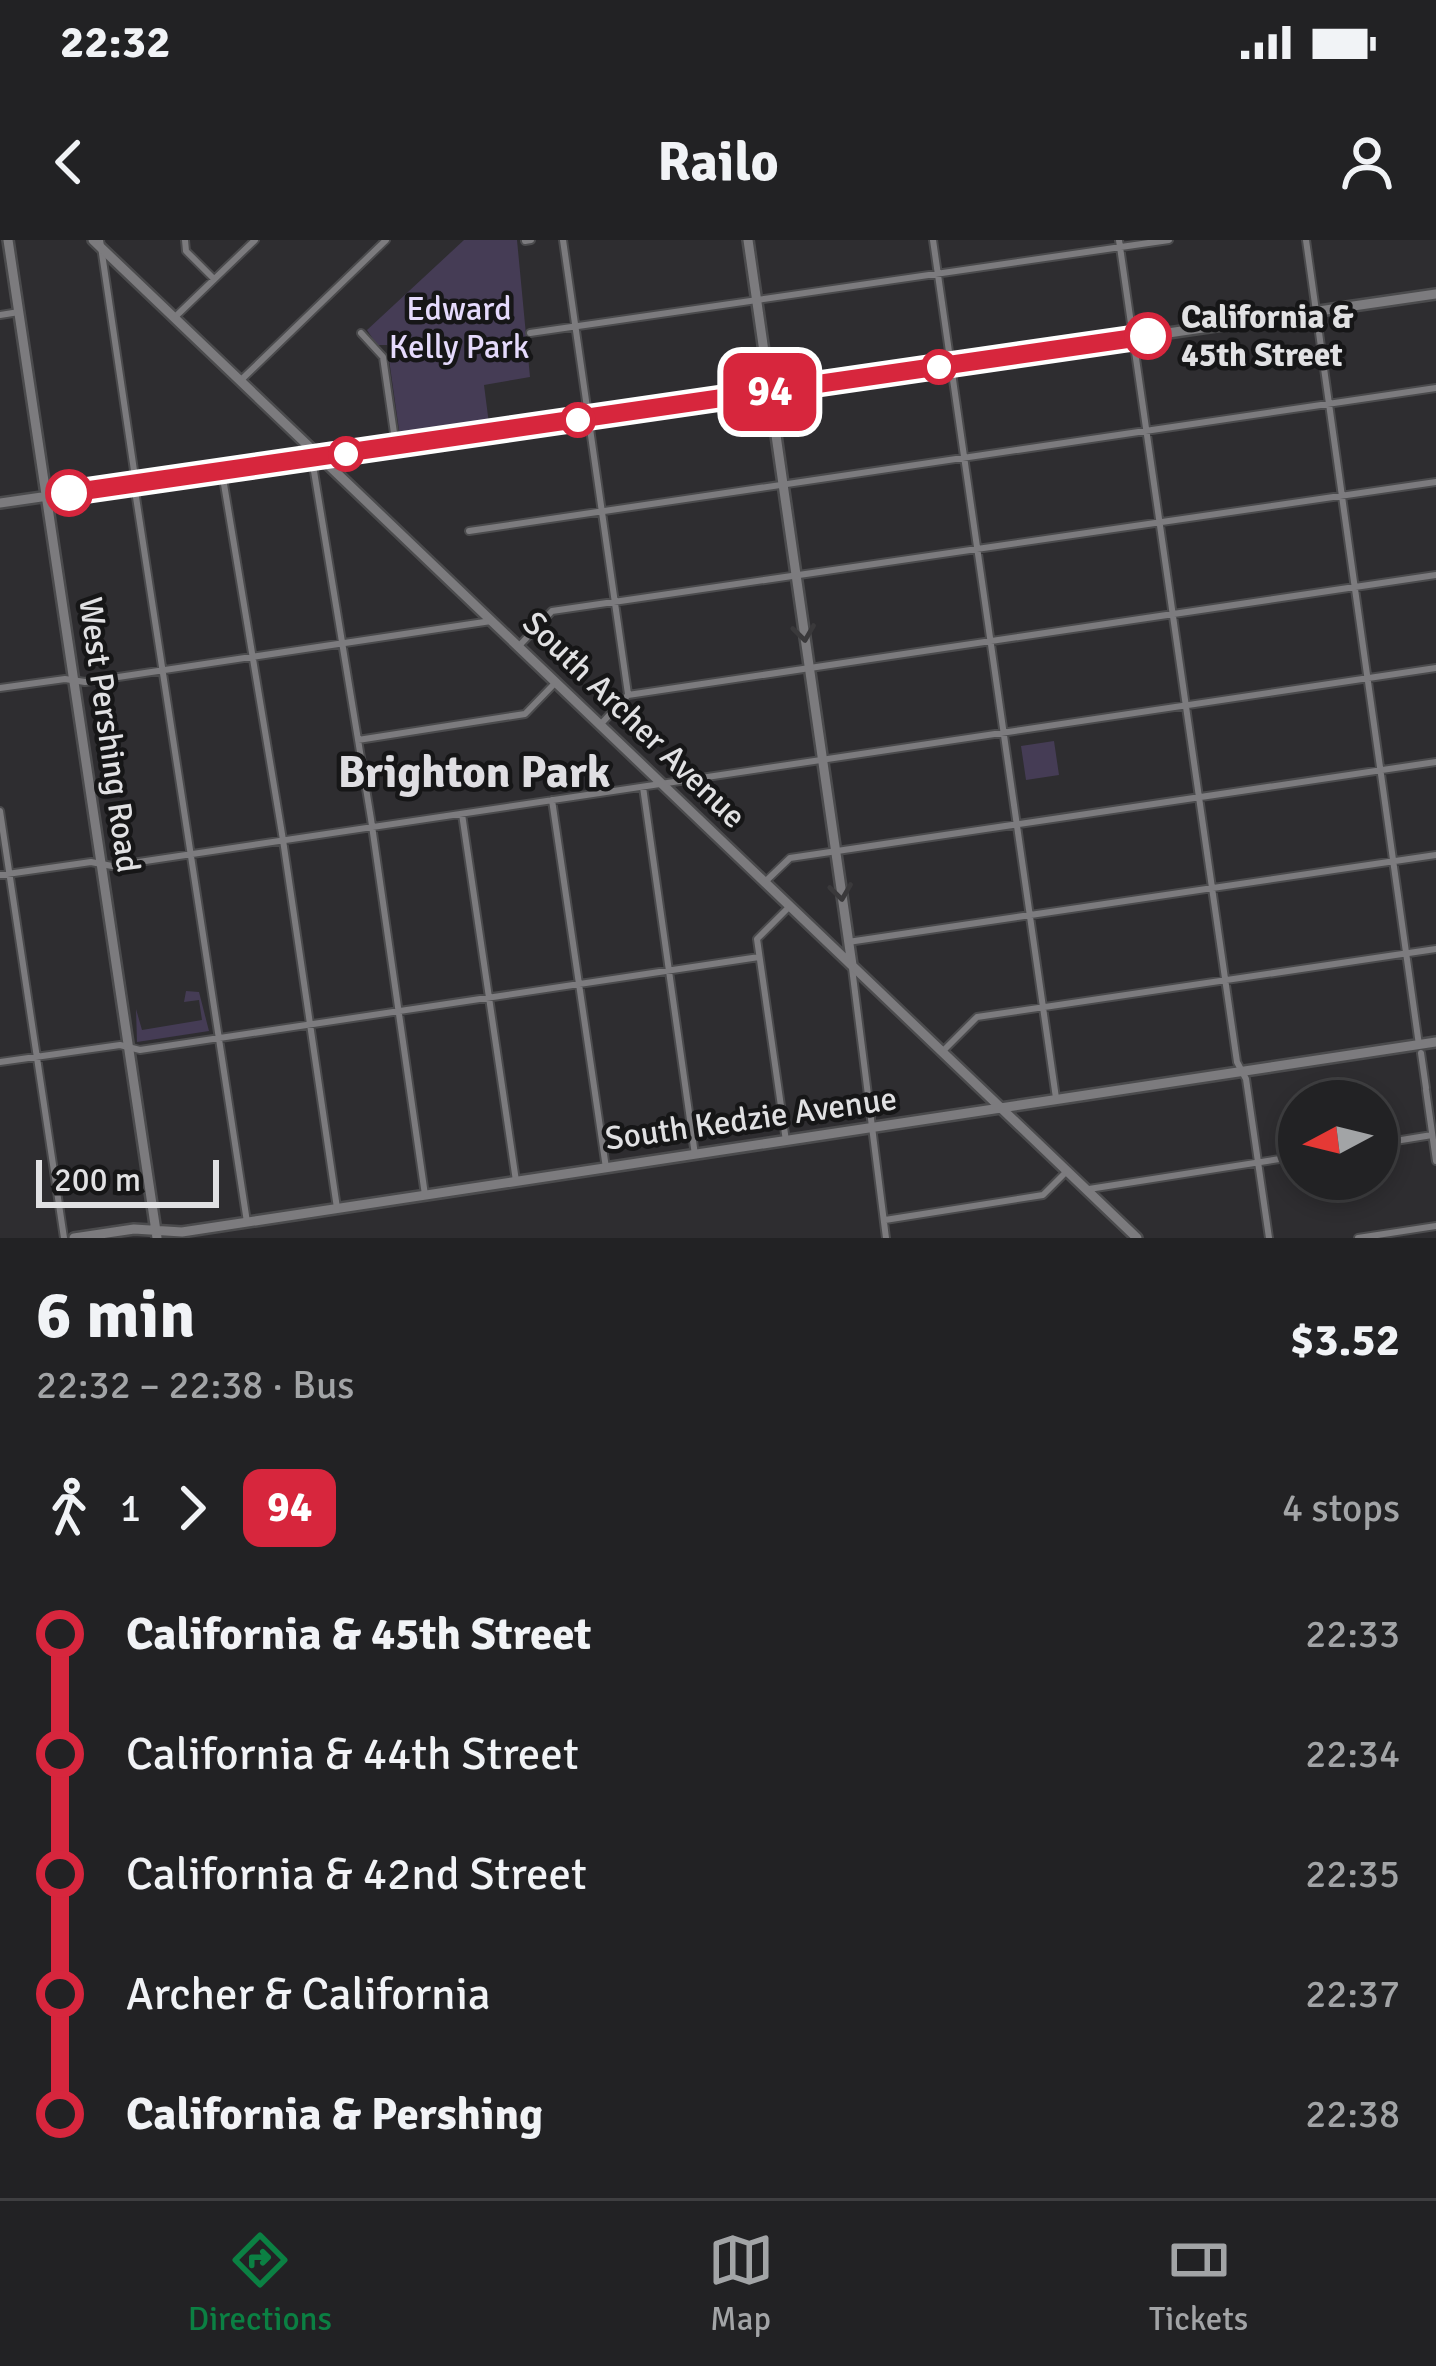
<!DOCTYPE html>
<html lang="en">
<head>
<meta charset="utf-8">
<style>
  :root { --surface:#222224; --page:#2a2a2c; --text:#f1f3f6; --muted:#a2a4a6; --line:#3f3f41; --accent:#0b8043 }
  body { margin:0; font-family:Signika,sans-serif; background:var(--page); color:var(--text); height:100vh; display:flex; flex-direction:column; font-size:45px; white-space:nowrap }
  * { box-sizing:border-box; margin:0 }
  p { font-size:39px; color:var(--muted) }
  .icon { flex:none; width:66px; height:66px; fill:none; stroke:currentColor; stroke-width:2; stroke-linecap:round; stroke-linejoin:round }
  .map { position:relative; height:998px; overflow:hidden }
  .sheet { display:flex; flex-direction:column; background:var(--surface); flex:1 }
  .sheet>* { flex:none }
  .badge { padding:0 24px; border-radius:18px; font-size:42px; line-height:78px }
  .needle { width:78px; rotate:263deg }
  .fabs { position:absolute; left:1278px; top:840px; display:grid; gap:24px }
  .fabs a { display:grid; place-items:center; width:120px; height:120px; border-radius:50%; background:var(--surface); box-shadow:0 6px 18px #0003,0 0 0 3px var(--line); font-size:60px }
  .scale { position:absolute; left:36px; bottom:30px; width:183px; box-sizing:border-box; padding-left:12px; border:6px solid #e1e1e3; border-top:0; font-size:33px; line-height:42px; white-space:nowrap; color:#e1e1e3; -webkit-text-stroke:9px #161617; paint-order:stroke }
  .map>.badge { position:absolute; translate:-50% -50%; box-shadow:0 0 0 6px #fff }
  .legs { display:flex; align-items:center; gap:18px; height:132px; padding:0 36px; font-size:39px }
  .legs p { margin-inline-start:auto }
  .headline { display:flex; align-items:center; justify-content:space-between; height:204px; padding:0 36px }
  h1 { font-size:66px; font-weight:800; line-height:90px }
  ul { padding:0 36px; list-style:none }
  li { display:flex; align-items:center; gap:42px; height:120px; font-size:45px }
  li i { display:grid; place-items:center; width:18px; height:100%; margin:0 15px; background:currentColor }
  li i::after { content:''; width:30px; height:30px; margin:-15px; border:9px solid; border-radius:50%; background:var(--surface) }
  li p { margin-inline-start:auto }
  li:first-child i { background:linear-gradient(#0000 50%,currentColor 0) }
  li:last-child i { background:linear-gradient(currentColor 50%,#0000 0) }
  .status { display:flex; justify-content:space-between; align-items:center; height:84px; padding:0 60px; background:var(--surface); direction:ltr }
  .status svg { height:33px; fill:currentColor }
  header { display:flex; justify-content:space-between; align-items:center; height:156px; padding:0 36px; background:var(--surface); font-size:54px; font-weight:800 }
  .tab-bar { display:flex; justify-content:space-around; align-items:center; height:168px; border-top:3px solid var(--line); background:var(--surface); font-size:33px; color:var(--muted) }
  .tab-bar a { display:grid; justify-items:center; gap:6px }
  .tab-bar .selected { color:var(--accent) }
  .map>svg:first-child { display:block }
  .green { fill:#453c55 }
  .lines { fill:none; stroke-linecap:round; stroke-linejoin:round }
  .street-casing { stroke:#4b4b4d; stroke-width:10 }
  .secondary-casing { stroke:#4b4b4d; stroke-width:14 }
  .street { stroke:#7c7b7e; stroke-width:6 }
  .secondary { stroke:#7c7b7e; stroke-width:9 }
  .oneway { stroke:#3a393b }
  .line-1-casing { stroke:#fff; stroke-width:27 }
  .line-1 { stroke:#d7263d; stroke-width:18 }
  .stop-1-dot { fill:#fff; stroke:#d7263d; stroke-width:6 }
  .labels { text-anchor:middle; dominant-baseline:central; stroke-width:9; stroke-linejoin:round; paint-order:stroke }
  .park-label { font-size:33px; fill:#e5dafc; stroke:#161617 }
  .stop-label { font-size:33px; font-weight:bold; fill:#e1e1e3; stroke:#161617; text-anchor:start }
  .street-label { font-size:33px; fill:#e1e1e3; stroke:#161617 }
  .district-label { font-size:45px; font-weight:bold; fill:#dfdee2; stroke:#161617 }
</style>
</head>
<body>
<div class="status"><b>22:32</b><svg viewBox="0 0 49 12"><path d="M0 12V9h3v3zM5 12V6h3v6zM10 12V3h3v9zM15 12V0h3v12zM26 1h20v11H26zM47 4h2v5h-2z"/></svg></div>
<header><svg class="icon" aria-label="back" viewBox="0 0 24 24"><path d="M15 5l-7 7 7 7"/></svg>Railo<svg class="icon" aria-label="person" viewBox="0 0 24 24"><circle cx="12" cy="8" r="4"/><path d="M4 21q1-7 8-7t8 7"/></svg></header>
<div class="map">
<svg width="1436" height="998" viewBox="0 0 1436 998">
  <rect width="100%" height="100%" fill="#2e2d30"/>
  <path class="green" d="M464 0H517L530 137 484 145 489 184 400 197 387 105H377L367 90Z
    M1054 501 1059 535 1026 540 1021 506Z
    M186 751 199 752 209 791 137 802 136 769 142 790 202 780 199 760 184 762Z"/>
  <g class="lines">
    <defs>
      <path id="street" d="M100 0 136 244
        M185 0 186 11 214 39
        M563 0 628 454
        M933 0 1056 858
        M1119 0 1237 822 1246 839 1269 998
        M1306 0 1419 805
        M525 1 531 0
        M0 75 19 72
        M174 78 255 0
        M361 93 383 117 396 207
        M530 93 1169 0
        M240 141 386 0
        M312 219 371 579 425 955
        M222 232 283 600 337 968
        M134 244 247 982
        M469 291 1436 148
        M518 407 552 371 1436 242
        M0 448 65 439 85 442 491 381
        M600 485 628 455 1436 335
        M358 500 525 474 555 443
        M643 547 695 915
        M552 560 606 928
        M0 571 64 998
        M462 574 516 941
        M0 635 91 622 112 626 1436 428
        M766 641 790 618 1436 522
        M848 702 1436 615
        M852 728 886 998
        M943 811 977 777 1436 709
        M1421 813 1426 848
        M0 822 120 805 140 810 759 717
        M1426 850 1436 921
        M786 901 757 699 790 666
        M1377 904 1432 895
        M1089 949 1299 916
        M885 980 1043 955 1067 931
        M1358 998 1436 986"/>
      <path id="secondary" d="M8 0 157 998
        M93 0 1137 998
        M748 0 852 725
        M0 263 1436 54
        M74 998 134 989 182 992 1436 802"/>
    </defs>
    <use href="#street" class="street-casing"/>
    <use href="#secondary" class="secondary-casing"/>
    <use href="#street" class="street"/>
    <use href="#secondary" class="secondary"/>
  </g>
  <defs><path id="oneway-chevron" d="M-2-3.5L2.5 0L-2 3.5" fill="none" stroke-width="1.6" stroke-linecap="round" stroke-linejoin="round" transform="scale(3)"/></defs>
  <g class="oneway">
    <use href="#oneway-chevron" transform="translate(804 393) rotate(82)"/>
    <use href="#oneway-chevron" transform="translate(841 652) rotate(82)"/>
  </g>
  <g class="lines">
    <defs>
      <path id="line-1" d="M69 253 1148 96"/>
    </defs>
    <use href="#line-1" class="line-1-casing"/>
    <use href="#line-1" class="line-1"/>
  </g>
  <g class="stop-1-dot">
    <circle cx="1148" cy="96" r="21"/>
    <circle cx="939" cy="127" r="15"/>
    <circle cx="578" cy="180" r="15"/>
    <circle cx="346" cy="214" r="15"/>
    <circle cx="69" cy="253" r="21"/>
  </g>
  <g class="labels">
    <g class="park-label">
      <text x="459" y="69">Edward<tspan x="459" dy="38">Kelly Park</tspan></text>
    </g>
    <g class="stop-label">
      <text x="1181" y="77">California &amp;<tspan x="1181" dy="38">45th Street</tspan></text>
    </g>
    <g class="street-label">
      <text transform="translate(634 480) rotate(44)">South Archer Avenue</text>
      <text transform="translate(109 495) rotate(82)">West Pershing Road</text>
      <text transform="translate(751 879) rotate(-8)">South Kedzie Avenue</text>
    </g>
    <g class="district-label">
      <text x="474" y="532">Brighton Park</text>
    </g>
  </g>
</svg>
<div class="fabs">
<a><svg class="needle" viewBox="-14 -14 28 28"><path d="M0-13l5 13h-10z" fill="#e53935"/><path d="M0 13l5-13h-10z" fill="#a2a4a6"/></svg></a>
</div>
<div class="scale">200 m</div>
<b class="badge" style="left:770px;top:152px;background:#d7263d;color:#fff">94</b>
</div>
<section class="sheet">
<div class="headline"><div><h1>6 min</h1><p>22:32 – 22:38 · Bus</p></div><b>$3.52</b></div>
<div class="legs"><svg class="icon" aria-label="walk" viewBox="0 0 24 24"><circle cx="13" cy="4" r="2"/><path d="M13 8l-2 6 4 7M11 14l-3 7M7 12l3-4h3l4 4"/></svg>1<svg class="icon" aria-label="forward" viewBox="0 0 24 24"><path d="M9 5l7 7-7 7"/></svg><b class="badge" style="background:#d7263d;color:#fff">94</b><p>4 stops</p></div>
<ul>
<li><i style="color:#d7263d"></i><b>California &amp; 45th Street</b><p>22:33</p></li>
<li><i style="color:#d7263d"></i><span>California &amp; 44th Street</span><p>22:34</p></li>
<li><i style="color:#d7263d"></i><span>California &amp; 42nd Street</span><p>22:35</p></li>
<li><i style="color:#d7263d"></i><span>Archer &amp; California</span><p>22:37</p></li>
<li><i style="color:#d7263d"></i><b>California &amp; Pershing</b><p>22:38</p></li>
</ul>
</section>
<nav class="tab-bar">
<a class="selected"><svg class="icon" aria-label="directions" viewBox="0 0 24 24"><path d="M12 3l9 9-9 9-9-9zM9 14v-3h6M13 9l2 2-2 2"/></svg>Directions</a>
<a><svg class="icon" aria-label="map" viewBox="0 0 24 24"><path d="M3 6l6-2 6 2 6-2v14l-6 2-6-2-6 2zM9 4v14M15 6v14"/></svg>Map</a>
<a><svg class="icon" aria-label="tickets" viewBox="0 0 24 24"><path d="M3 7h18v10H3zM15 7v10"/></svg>Tickets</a>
</nav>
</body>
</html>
